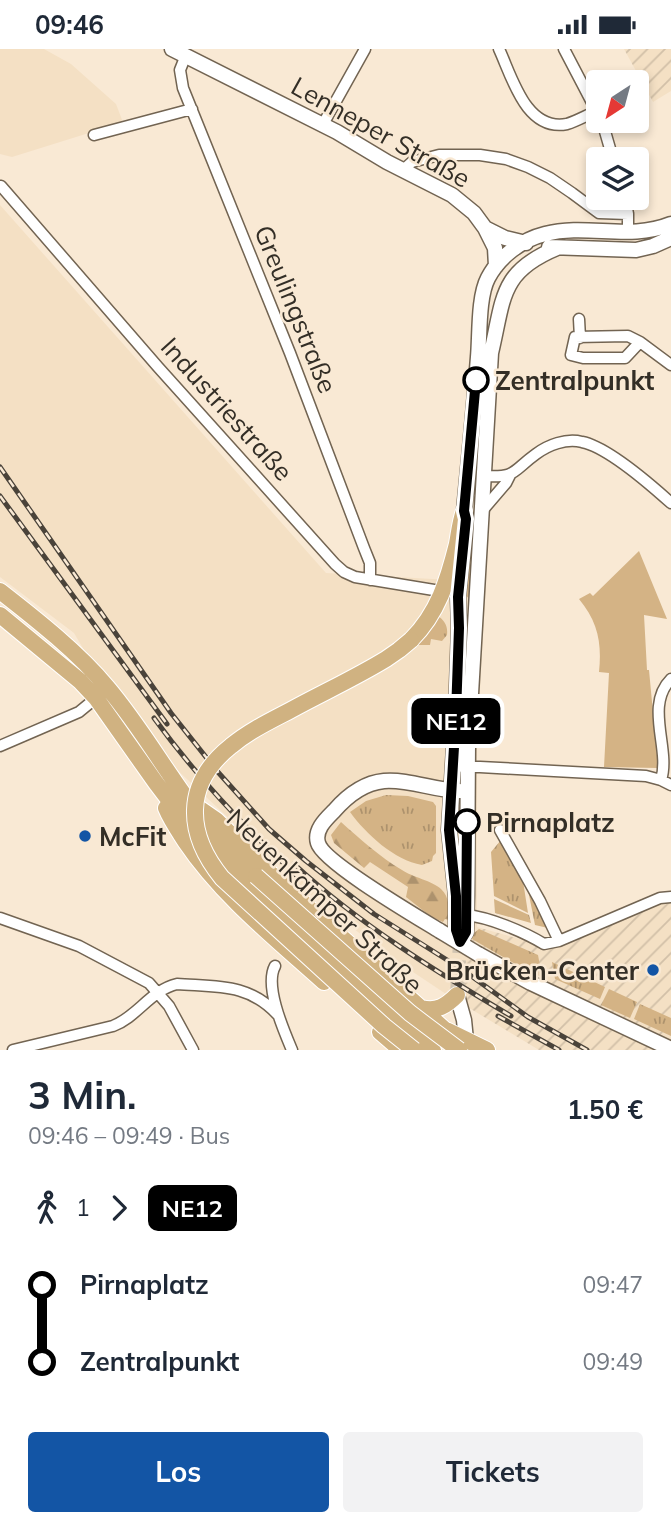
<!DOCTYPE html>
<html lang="de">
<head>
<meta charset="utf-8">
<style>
  :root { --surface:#fff; --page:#f2f2f3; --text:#1f2937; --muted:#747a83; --accent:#1355a5 }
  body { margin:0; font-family:Mulish,sans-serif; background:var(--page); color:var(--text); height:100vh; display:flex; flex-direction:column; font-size:26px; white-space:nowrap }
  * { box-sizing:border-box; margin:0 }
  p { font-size:23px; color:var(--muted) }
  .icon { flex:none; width:38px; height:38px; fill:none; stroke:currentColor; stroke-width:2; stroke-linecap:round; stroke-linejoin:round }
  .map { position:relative; height:1001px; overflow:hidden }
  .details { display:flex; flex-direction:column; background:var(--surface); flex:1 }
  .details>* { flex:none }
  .badge { padding:0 14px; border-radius:10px; font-size:24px; line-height:46px }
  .needle { width:46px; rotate:216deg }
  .buttons { position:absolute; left:586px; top:21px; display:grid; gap:14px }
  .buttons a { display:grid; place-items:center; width:63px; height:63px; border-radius:7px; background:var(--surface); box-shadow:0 4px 10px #0003; font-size:35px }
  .map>.badge { position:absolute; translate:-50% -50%; box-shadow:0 0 0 4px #fff }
  .legs { display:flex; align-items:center; gap:10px; height:77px; padding:0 28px; font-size:23px }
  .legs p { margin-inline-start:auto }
  .summary { display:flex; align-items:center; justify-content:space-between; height:119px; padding:0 28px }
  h1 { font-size:38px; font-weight:700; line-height:52px }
  .action { display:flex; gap:14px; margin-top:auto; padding:14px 28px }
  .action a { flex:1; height:80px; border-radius:7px; background:var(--accent); color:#fff; font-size:28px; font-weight:700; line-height:80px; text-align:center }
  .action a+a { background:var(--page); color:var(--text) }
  ul { padding:0 28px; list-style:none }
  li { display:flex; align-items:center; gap:24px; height:77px; font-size:26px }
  li i { display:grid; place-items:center; width:10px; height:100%; margin:0 9px; background:currentColor }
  li i::after { content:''; width:18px; height:18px; margin:-9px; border:5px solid; border-radius:50%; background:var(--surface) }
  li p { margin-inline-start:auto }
  li:first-child i { background:linear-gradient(#0000 50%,currentColor 0) }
  li:last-child i { background:linear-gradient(currentColor 50%,#0000 0) }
  .status { display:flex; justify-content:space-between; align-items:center; height:49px; padding:0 35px; background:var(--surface); direction:ltr }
  .status svg { height:19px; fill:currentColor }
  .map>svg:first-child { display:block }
  .built { fill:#f4e0c4 }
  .industrial { fill:url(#industrial-furrows) }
  .grass { fill:url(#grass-tufts) }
  .forest { fill:url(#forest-firs) }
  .park { fill:#d4b385 }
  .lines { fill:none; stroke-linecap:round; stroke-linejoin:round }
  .secondary-tunnel { stroke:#d1c4b1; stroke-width:14; stroke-dasharray:14 7; stroke-linecap:butt }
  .street-casing { stroke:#726452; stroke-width:13 }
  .secondary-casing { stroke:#726452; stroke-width:17 }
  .primary-casing { stroke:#fff; stroke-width:18 }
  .street { stroke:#fff; stroke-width:10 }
  .secondary { stroke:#fff; stroke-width:14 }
  .primary { stroke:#d0b281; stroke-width:16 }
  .rail-casing { stroke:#4a433a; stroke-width:5 }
  .rail { stroke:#f9e9d4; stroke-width:2.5; stroke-dasharray:8; stroke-linecap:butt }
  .secondary-bridge-casing { stroke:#726452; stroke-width:17; stroke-linecap:butt }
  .primary-bridge-casing { stroke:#fff; stroke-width:18; stroke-linecap:butt }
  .secondary-bridge { stroke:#fff; stroke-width:14 }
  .primary-bridge { stroke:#d0b281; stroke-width:16 }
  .line-1-casing { stroke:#fff; stroke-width:16 }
  .line-1 { stroke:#000; stroke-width:10 }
  .stop-1-dot { fill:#fff; stroke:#000; stroke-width:3.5 }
  .poi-dot { fill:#1355a5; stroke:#f9e9d4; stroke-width:2.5 }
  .labels { text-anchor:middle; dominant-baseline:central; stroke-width:5; stroke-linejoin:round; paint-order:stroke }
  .street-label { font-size:26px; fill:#332e26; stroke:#f9e9d4 }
  .stop-label { font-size:26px; font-weight:bold; fill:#332e26; stroke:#f9e9d4; text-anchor:start }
  .poi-label { font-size:26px; font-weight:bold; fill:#332e26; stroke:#f9e9d4; text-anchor:start }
</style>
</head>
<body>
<div class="status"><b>09:46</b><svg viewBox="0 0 49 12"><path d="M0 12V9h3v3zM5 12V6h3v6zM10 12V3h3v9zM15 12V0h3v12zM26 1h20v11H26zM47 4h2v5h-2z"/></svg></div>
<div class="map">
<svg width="671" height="1001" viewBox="0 0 671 1001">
  <defs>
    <pattern id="industrial-furrows" width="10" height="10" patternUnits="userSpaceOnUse" patternTransform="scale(1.75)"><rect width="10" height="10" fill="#f4e0c4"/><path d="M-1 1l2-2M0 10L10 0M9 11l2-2" fill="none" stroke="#d2c0a8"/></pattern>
    <pattern id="grass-tufts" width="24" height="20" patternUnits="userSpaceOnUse" patternTransform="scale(1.75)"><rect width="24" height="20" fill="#d4b385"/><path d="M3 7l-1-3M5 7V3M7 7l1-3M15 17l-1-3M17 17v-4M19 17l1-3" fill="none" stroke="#ad926d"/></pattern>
    <pattern id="forest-firs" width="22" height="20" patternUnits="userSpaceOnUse" patternTransform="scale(1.75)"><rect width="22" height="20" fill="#d4b385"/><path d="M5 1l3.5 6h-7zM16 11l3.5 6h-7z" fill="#ad926d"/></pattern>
  </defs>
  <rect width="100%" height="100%" fill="#f9e9d4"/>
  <path class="built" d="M0 0H44L71 15 116 55 124 76 92 83 12 108 0 105Z
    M0 156 326 524 486 533 477 694V878L446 945 386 905 312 847 127 674 74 584 0 528Z"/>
  <path class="industrial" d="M624 0H671V42L653 53Z
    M664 854H671V1001H539L446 945 477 878 541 896 588 876Z"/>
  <path class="grass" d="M469 459 476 463 470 551 464 544Z
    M437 566C445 572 448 577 447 586L442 592 431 590 430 596H413Z
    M386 746 408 747 433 753 436 757V804L433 807 432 812 422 816C394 811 366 785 350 763L366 752Z
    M501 791 523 832 528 864 494 847 491 803Z
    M528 841 548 879 535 876Z
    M494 850 529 866 531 874 495 864Z
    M479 880 538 906 542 928 529 923 472 890 474 884Z
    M552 913 605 938 600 950 555 930Z
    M609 940 637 953 630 969 601 956Z
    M640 955 671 969V987L634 970Z"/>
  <path class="forest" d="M341 773C360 790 380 808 402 821 412 828 433 832 441 840 450 848 449 860 448 871L445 870 443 873C429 868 418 857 406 848L408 838 370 813 364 819 334 794 331 786Z"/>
  <path class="park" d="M639 502 667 570 644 566 647 621H649L658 717 657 719 604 718 609 624 599 623C602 594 598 573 579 550L590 544 593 547Z"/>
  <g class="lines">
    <path class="secondary-tunnel" d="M457 946 460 893"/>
    <defs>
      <path id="street" d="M499 0C512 28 526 83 567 75 577 72 587 66 597 62
        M564 0 598 65
        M186 6 180 21 183 39 290 304 364 499 370 514V531
        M602 72 613 110
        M322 77 365 0
        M94 86 192 60
        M403 121 412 113 439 106H480L506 110 528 118 550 129 572 144 599 164 628 165
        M1 137 158 318 335 515 344 523 355 528 446 543
        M625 149 628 165V184
        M579 270 580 289
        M640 293 625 309H583L571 306 575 288 628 287 640 293 671 316
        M484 427C517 429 511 423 536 405 548 396 566 389 582 393 608 398 651 436 671 454
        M482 462 506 434 510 426
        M0 697 79 663 96 649
        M462 718H480L646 727 661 731 671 736
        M661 731C671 700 644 657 671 630
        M500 781 540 852 559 892
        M466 866C489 868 524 883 544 895L559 892 660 849 671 848
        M0 869 79 897 149 934 169 957 193 1001
        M275 917C264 937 284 982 292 1001
        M13 1001 113 977C137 968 151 941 177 935 217 938 249 934 278 966"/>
      <path id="secondary" d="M172 0 337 83 387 113 452 146 474 164 485 179 495 199 496 217
        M485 179 505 189 526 194
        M549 198 636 201 653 197 671 189
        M440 882C419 869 323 813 318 794 314 781 326 770 334 762 347 747 363 734 384 732 409 730 433 741 459 742
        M462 889 466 883 467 846 468 696 491 304C504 250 499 223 557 199
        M460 893 456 882V847L449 781 456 665 459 579 458 548 466 469 464 462C469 411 474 359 478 308 480 286 478 248 488 229 499 208 521 191 545 185 587 174 629 192 671 175
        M478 905 531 934 671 1000
        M457 946 464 971 467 1001"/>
      <path id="primary" d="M0 542C36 570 79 604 107 638 142 679 168 727 201 769 217 790 236 808 256 827
        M0 566 80 632 96 649 156 734 191 780 246 835 433 1001
        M411 591C438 564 448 531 457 495 459 484 460 473 464 462
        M190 753 216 771 271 825 444 980 487 1001
        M166 759C171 771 178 781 185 792 222 847 275 889 324 933
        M421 959C437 963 446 957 457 946
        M380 983 401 1001"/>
    </defs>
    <use href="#street" class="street-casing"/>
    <use href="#secondary" class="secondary-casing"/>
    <use href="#primary" class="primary-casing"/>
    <use href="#street" class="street"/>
    <use href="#secondary" class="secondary"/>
    <use href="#primary" class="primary"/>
    <defs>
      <path id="rail" d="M0 418 171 664 217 722 269 780 306 812 374 865 463 921 528 968 587 1001
        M0 447 167 675
        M154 669C196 727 245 779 297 827
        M294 815C359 875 435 922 511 967
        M498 967 559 1001"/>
    </defs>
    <use href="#rail" class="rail-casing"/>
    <use href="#rail" class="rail"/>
    <defs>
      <path id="secondary-bridge" d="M440 882 478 905"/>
      <path id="primary-bridge" d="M411 591 399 601 386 610C355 629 322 644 291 661 270 672 249 682 231 697 183 735 186 785 222 829L384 977 414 1001
        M256 827 410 964 459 1001"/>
    </defs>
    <use href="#secondary-bridge" class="secondary-bridge-casing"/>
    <use href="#primary-bridge" class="primary-bridge-casing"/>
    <use href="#secondary-bridge" class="secondary-bridge"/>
    <use href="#primary-bridge" class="primary-bridge"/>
  </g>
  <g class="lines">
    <defs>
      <path id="line-1" d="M467 773 466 883 460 893 456 881V847L449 781 456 665 459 579 458 548 466 470 464 462 476 331"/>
    </defs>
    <use href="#line-1" class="line-1-casing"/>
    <use href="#line-1" class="line-1"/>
  </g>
  <g class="stop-1-dot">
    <circle cx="476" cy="331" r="12"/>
    <circle cx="467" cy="773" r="12"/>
  </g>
  <g class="poi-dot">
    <circle cx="85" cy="787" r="7"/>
    <circle cx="653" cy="921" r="7"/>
  </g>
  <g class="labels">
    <g class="street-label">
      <text transform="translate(381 83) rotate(29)">Lenneper Straße</text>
      <text transform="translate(296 260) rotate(68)">Greulingstraße</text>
      <text transform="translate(227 360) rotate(48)">Industriestraße</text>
      <text transform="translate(325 852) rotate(43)">Neuenkamper Straße</text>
    </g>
    <g class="stop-label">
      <text x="495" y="331">Zentralpunkt</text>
      <text x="486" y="773">Pirnaplatz</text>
    </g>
    <g class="poi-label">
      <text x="99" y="787">McFit</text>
      <text x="639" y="921" text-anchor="end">Brücken-Center</text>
    </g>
  </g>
</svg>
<div class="buttons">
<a><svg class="needle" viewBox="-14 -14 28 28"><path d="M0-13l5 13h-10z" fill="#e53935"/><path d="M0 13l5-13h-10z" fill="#747a83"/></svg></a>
<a><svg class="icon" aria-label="layers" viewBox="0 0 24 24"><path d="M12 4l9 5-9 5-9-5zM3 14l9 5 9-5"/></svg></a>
</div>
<b class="badge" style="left:456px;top:672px;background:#000;color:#fff">NE12</b>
</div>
<section class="details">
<div class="summary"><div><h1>3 Min.</h1><p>09:46 – 09:49 · Bus</p></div><b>1.50 €</b></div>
<div class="legs"><svg class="icon" aria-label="walk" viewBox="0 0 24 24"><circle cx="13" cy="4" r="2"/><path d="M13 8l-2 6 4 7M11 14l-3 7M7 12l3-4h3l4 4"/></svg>1<svg class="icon" aria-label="forward" viewBox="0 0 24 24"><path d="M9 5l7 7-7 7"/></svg><b class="badge" style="background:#000;color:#fff">NE12</b></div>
<ul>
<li><i style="color:#000"></i><b>Pirnaplatz</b><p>09:47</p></li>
<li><i style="color:#000"></i><b>Zentralpunkt</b><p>09:49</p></li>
</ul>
<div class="action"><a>Los</a><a>Tickets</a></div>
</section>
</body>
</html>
